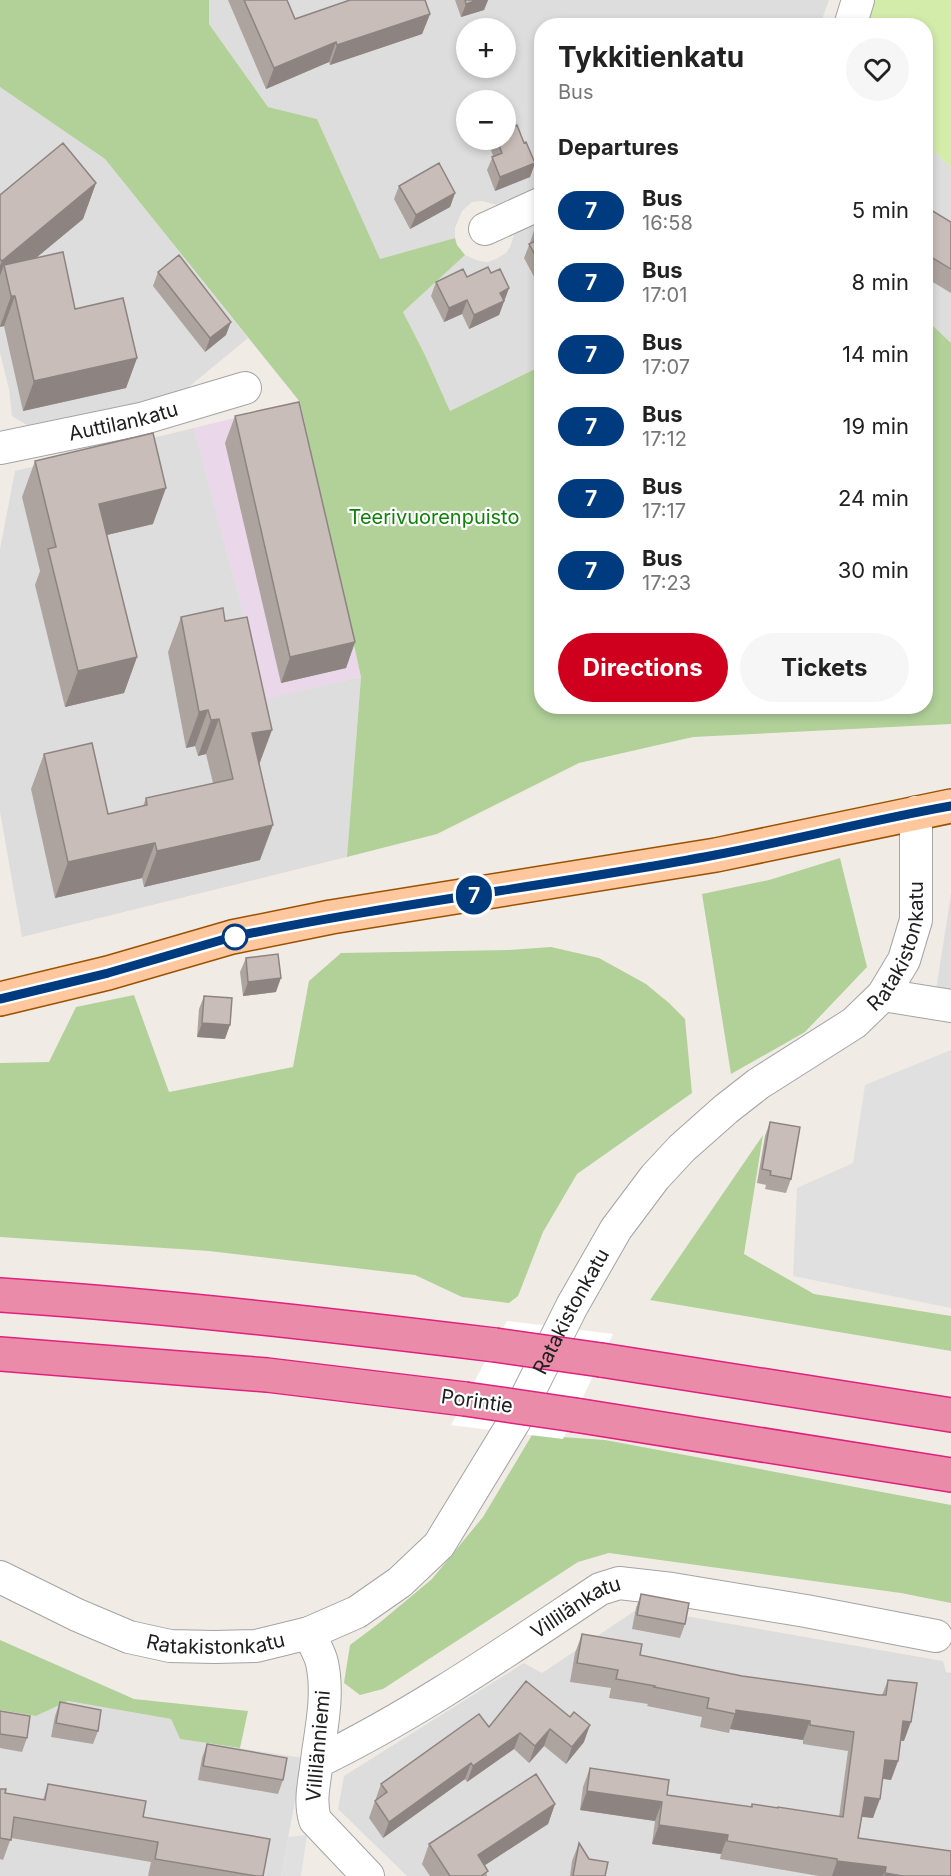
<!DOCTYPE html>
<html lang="en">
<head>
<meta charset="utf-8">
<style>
  :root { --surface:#fff; --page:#f6f6f6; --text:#222; --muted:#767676; --accent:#cf001d }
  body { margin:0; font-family:Inter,sans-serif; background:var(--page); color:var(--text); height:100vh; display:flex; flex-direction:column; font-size:22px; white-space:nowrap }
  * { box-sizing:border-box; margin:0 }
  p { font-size:20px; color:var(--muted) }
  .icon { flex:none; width:33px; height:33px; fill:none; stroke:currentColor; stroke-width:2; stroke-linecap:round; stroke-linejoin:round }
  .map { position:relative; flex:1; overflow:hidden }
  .drawer { position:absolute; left:534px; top:18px; width:399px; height:696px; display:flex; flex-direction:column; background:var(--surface); border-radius:24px; box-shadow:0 3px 9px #0003 }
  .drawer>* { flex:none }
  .badge { padding:0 12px; border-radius:20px; font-size:21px; line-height:39px }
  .tools { position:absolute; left:456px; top:18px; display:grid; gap:12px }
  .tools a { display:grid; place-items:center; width:60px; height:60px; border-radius:50%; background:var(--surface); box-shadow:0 3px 9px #0003; font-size:30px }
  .map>.badge { position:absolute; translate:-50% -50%; box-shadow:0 0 0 3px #fff }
  h2 { padding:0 24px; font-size:22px; line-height:54px }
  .round { display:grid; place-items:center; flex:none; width:63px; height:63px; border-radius:32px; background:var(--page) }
  .overview { display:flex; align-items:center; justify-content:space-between; height:102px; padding:0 24px }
  h1 { font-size:28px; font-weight:700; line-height:45px }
  .button { display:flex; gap:12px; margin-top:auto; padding:12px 24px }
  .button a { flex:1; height:69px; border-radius:36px; background:var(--accent); color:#fff; font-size:24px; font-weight:700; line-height:69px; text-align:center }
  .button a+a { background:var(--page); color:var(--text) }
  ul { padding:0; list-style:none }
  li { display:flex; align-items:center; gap:18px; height:72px; padding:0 24px }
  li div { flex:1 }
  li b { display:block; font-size:22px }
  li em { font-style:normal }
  li .badge { min-width:66px; font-weight:700; text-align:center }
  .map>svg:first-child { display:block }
  .residential { fill:#dedddd; fill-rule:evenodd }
  .industrial { fill:#ead7e9 }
  .grass { fill:#d4ecaa }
  .forest { fill:#b1d199 }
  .parking { fill:#e0e0e0 }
  .pier { fill:#fff }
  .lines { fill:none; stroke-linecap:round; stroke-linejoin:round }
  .minor-casing { stroke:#a4a4a4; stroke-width:34 }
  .major-casing { stroke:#9b5200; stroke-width:36 }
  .highway-casing { stroke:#e1217d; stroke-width:36 }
  .minor { stroke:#fff; stroke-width:32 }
  .major { stroke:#ffc79d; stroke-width:33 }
  .highway { stroke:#ea8baa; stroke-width:33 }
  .highway-bridge-casing { stroke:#e1217d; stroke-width:36; stroke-linecap:butt }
  .highway-bridge { stroke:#ea8baa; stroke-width:33 }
  .wall { fill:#ada39f }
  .shaded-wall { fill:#8d8482 }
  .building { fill:#c9bdb9; stroke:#8d8482; stroke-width:1.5 }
  .line-casing { stroke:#fff; stroke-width:14 }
  .line { stroke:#003b80; stroke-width:9 }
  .stop-dot { fill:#fff; stroke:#003b80; stroke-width:3 }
  .labels { text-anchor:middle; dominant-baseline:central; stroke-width:4.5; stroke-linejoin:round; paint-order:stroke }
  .street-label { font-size:20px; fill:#202020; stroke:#fff }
  .park-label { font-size:20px; fill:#0f8308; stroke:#fff }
</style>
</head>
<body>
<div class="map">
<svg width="951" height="1876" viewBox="0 0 951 1876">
  <rect width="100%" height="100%" fill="#f1ebe6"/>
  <path class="residential" d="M209 0H829L820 25 542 26 541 184 501 206 482 201 472 202 462 211 455 228V238L380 260 317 119 268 107 209 24ZM466 28H506V68H466ZM466 100H506V140H466Z
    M0 87 105 159 248 338 185 390 93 414 30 427 12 416 9 389 0 353Z
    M926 143 951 168V343L933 326 926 321Z
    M541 216V366L450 411 425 355 403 312 465 255 479 261 488 262 496 259 506 253 510 247 515 232Z
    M194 428 266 698 361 677 347 857 22 937 0 812V549L15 471Z
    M951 894V993L936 990Z
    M639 1608 943 1661 946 1672 951 1673V1876H407L338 1809 344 1776 524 1663 542 1673Z
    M68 1701 171 1719 180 1739 303 1758 281 1876H0V1710L36 1716Z"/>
  <path class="industrial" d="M300 402 361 677 266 699 194 428Z"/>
  <path class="grass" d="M874 0H951V168L926 143V26H866Z"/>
  <path class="forest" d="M0 0H209V24L268 107 317 119 380 259 455 238 457 245 465 255 403 312 425 355 450 411 541 366 542 706H926V321L933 326 951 343V724L693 737 579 763 437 834 347 857 361 677 300 402 105 159 0 87Z
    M840 858 867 967 805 1032 731 1074 702 894 769 880Z
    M551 947 599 958 646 984 669 1003 685 1019 692 1093 577 1174 543 1232 518 1296 509 1303 462 1297 415 1275 209 1251 0 1237V1063L49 1062 76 1007 134 995 169 1092 293 1067 309 981 341 953 509 950Z
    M763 1135 744 1254 814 1294 951 1316V1351L650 1300Z
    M532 1435 605 1440 951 1505V1603L901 1593 609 1553 578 1562 383 1689 360 1695 344 1683 350 1645 378 1624 432 1579 483 1517Z
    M0 1640 134 1699 248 1711 240 1748 180 1739 171 1719 68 1701 36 1716 0 1710Z"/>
  <path class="parking" d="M951 1050V1308L793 1276 797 1188 853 1163 865 1085Z
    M307 1835 301 1876H281L288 1837Z"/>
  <path class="pier" d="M507 1321 613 1334 563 1439 451 1425Z"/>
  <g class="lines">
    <defs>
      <g id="minor">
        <path d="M850 26 858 0"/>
        <path d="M485 229 542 203"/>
        <path id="s1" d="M0 448 141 419 245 388"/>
        <path d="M883 995 951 1006"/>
        <path id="s2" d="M0 1577 77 1615 129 1637 170 1646 214 1647 256 1646 309 1633 357 1612 400 1582 439 1545 514 1422 572 1306 616 1229 655 1177 682 1148 726 1109 758 1084 854 1023 883 995 904 960 916 920V812"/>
        <path d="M309 1633C313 1643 320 1653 322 1663 329 1694 321 1730 317 1760 315 1781 309 1799 315 1820L368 1876"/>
        <path id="s3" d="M317 1762C416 1714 508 1650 600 1589L619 1583 672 1589 806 1611 936 1636"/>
      </g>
      <path id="major" d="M0 999 108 973 232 937 331 917 716 855 951 806"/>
      <path id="highway" d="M0 1295C166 1306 330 1325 495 1345
        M0 1354 267 1375 465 1399
        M601 1360 951 1415
        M575 1415 951 1475"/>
    </defs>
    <use href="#minor" class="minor-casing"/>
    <use href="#major" class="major-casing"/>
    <use href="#highway" class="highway-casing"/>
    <use href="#minor" class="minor"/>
    <use href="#major" class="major"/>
    <use href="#highway" class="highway"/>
    <defs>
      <path id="highway-bridge" d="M495 1345 601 1360
        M465 1399 575 1415"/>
    </defs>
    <use href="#highway-bridge" class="highway-bridge-casing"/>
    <use href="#highway-bridge" class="highway-bridge"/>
  </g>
  <path class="wall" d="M228 0H287L295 19 430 14 422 34 330 65 329 62 266 89Z
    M455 0H488L484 10 461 17Z
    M492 140H506L524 143 535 163 530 177 495 191 487 170 493 156 490 147Z
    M96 183 83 219 36 258 75 309 137 358 126 388 23 411 4 326 0 327V195Z
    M399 186 455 193 450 207 410 229 394 199Z
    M926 207 951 222V293L926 278Z
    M542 219 541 290 524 258 530 243 537 221Z
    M158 272 226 335 205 352 153 286Z
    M491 273 509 288 499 315 469 329 462 314 444 322 431 296 436 282Z
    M235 416 355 642 346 668 281 683 225 443Z
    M35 461 153 524 107 535 137 657 124 693 65 707 35 585 40 571 22 497Z
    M181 617 225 621 259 764 260 860 144 887 142 878 55 898 31 789 44 754 108 814 143 806 146 798 213 783 206 754 198 756 195 746 186 748 168 652Z
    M246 958 276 992 243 996 240 972Z
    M204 996 225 1039 197 1037 199 1009Z
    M770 1122 791 1179 786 1193 765 1189 766 1185 757 1183 765 1136Z
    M641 1594 685 1624 680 1638 632 1629 636 1608Z
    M582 1634 640 1655 742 1676 879 1695H882L888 1680 904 1741 901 1740 898 1761 891 1780 883 1779 873 1818 862 1817 858 1838 951 1876H819L720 1859 721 1854 652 1844 655 1821 580 1810 583 1787 590 1768 667 1795 751 1807 752 1804 839 1817 848 1751 803 1744V1740L730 1729 729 1733 700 1727 702 1717 647 1706 648 1704 609 1698 611 1688 570 1682 575 1653Z
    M526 1681 584 1742 566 1764 544 1746 529 1763 514 1749 467 1782 465 1779 383 1838 369 1818 381 1784 489 1727Z
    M60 1702 98 1731 93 1744 51 1737 55 1716Z
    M0 1711 27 1738 22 1752 0 1748Z
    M207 1744 283 1780 278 1794 198 1780 202 1758Z
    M48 1784 143 1817 263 1876H148L151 1862 11 1838 3 1860 0 1859V1789L5 1793 43 1800Z
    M555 1804 548 1824 485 1865 487 1876H430L422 1864 429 1844Z
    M579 1843 589 1859 605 1876H570L572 1861Z"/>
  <path class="shaded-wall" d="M477 0H488L484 10 461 17 466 4Z
    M430 14 422 34 330 65 337 45Z
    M336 42 329 62 266 89 274 68Z
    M535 163 530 177 495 191 500 177Z
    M96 183 83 219 8 281 4 265 0 276V266L2 261Z
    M455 193 450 207 410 229 416 215Z
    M509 288 499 315 469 329 474 315 500 293Z
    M11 296H15L4 326 0 327Z
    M467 300 462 314 444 322 449 308Z
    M231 322 226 335 205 352 210 338Z
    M137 358 126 388 23 411 34 381Z
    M166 488 153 524 86 540 99 504Z
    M355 642 346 668 281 683 290 657Z
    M137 657 124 693 65 707 78 671Z
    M208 710 195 746 186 748 199 712Z
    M219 719 206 754 198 756 211 720Z
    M272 730 259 765 252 733Z
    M273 825 260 860 144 887 157 851Z
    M155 843 142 878 55 898 68 862Z
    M281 978 276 992 243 996 248 982Z
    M202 1023 230 1025 225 1039 197 1037Z
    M736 1710 810 1721 803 1740 730 1729Z
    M903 1721 911 1722 904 1741 896 1740Z
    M590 1725 584 1742 566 1764 572 1747Z
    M550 1729 544 1746 529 1763 535 1746Z
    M520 1733 514 1749 467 1782 473 1766Z
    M885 1760 898 1761 891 1780 879 1778Z
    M471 1763 465 1779 383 1838 389 1822Z
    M587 1791 662 1802 655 1821 580 1810Z
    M865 1797 880 1799 873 1818 858 1816Z
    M555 1804 548 1824 470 1875 478 1855Z
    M659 1825 728 1835 721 1854 652 1844Z
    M837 1861 886 1867 883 1876H832Z
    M885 1873 903 1876H884Z"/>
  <path class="building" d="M244 0H287L295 19 350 0H425L430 14 337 45 336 42 274 68Z
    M465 0H477L466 4Z
    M517 125 524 143 526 142 535 163 500 177 492 157 502 153 497 140H506V130Z
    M63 143 96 183 2 261 0 259V195Z
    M439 163 455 193 416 215 399 186Z
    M926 207 951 222V269L926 254Z
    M542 219V267L529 244 540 239 535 229 540 226 537 221Z
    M63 252 75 309 123 298 137 358 34 381 15 296H11L4 265Z
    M179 255 231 322 210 338 158 272Z
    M488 267 491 273 500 269 509 288 500 293 504 301 474 315 467 300 449 308 436 282 463 269 467 277Z
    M299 402 355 642 290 657 235 416Z
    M153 433 166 488 99 504 137 657 78 671 48 549 56 547 35 461Z
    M223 608 225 621 247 617 272 730 252 733 273 825 157 851 155 843 68 862 44 754 92 743 108 814 147 805 146 798 233 779 219 719 211 720 208 710 199 712 181 617Z
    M278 954 281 978 248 982 246 958Z
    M204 996 232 998 230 1025 202 1023Z
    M770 1122 800 1127 791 1179 770 1175 771 1171 762 1169Z
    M641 1594 689 1603 685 1624 637 1615Z
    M582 1634 642 1644 640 1655 742 1676 879 1695H886L888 1680 917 1683 911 1722 903 1721 898 1761 885 1760 880 1799 865 1797 858 1838 951 1851V1876H903L885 1873 886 1867 837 1861V1859L727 1841 728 1835 659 1825 662 1802 587 1791 590 1768 669 1780 667 1795 752 1807V1804L778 1808V1807L843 1817 854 1732 810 1725V1721L736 1710V1714L707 1708 709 1698 654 1687 655 1686 616 1679 618 1670 577 1663Z
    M526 1681 570 1717 574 1712 590 1725 572 1747 550 1729 535 1746 520 1733 473 1766 471 1763 389 1822 375 1801 387 1792 381 1784 479 1714 489 1727Z
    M60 1702 101 1710 98 1731 56 1723Z
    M0 1711 30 1716 27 1738 0 1734Z
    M207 1744 287 1758 283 1780 203 1766Z
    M536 1774 555 1804 478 1855 488 1871 481 1876H450L429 1844Z
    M48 1784 146 1801 143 1817 270 1839 263 1876H256L155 1859 158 1842 14 1817 11 1840 0 1838V1789H6L5 1793 45 1800Z
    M579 1843 589 1859 608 1862 605 1876H573Z"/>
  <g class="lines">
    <defs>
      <path id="line" d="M0 999 108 973 232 937C392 904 555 885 715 855 794 840 872 820 951 806"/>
    </defs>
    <use href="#line" class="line-casing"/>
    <use href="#line" class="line"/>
  </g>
  <circle class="stop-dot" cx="235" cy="937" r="12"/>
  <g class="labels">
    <g class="street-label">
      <text stroke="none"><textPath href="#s1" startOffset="126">Auttilankatu</textPath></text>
      <text stroke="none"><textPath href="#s2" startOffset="1256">Ratakistonkatu</textPath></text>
      <text stroke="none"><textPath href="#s2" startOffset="752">Ratakistonkatu</textPath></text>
      <text transform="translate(477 1401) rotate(8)">Porintie</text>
      <text stroke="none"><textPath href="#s3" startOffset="302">Villilänkatu</textPath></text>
      <text stroke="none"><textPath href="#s2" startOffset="230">Ratakistonkatu</textPath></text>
      <text transform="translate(318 1746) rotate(-85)">Villilänniemi</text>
    </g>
    <g class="park-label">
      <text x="434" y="517">Teerivuorenpuisto</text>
    </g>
  </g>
</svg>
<div class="tools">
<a>+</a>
<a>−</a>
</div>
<b class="badge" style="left:474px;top:895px;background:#003b80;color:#fff">7</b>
<section class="drawer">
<div class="overview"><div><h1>Tykkitienkatu</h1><p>Bus</p></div><a class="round"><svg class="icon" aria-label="heart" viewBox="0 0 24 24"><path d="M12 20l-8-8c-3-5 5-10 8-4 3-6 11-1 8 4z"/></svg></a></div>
<h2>Departures</h2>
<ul>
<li><span class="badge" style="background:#003b80;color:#fff">7</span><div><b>Bus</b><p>16:58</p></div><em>5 min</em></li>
<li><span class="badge" style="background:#003b80;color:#fff">7</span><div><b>Bus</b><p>17:01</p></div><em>8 min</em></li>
<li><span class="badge" style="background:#003b80;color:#fff">7</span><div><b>Bus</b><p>17:07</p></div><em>14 min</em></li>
<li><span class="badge" style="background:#003b80;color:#fff">7</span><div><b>Bus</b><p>17:12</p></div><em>19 min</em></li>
<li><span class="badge" style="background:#003b80;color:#fff">7</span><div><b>Bus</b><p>17:17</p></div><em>24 min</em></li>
<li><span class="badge" style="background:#003b80;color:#fff">7</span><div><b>Bus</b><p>17:23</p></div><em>30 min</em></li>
</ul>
<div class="button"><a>Directions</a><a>Tickets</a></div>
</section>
</div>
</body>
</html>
